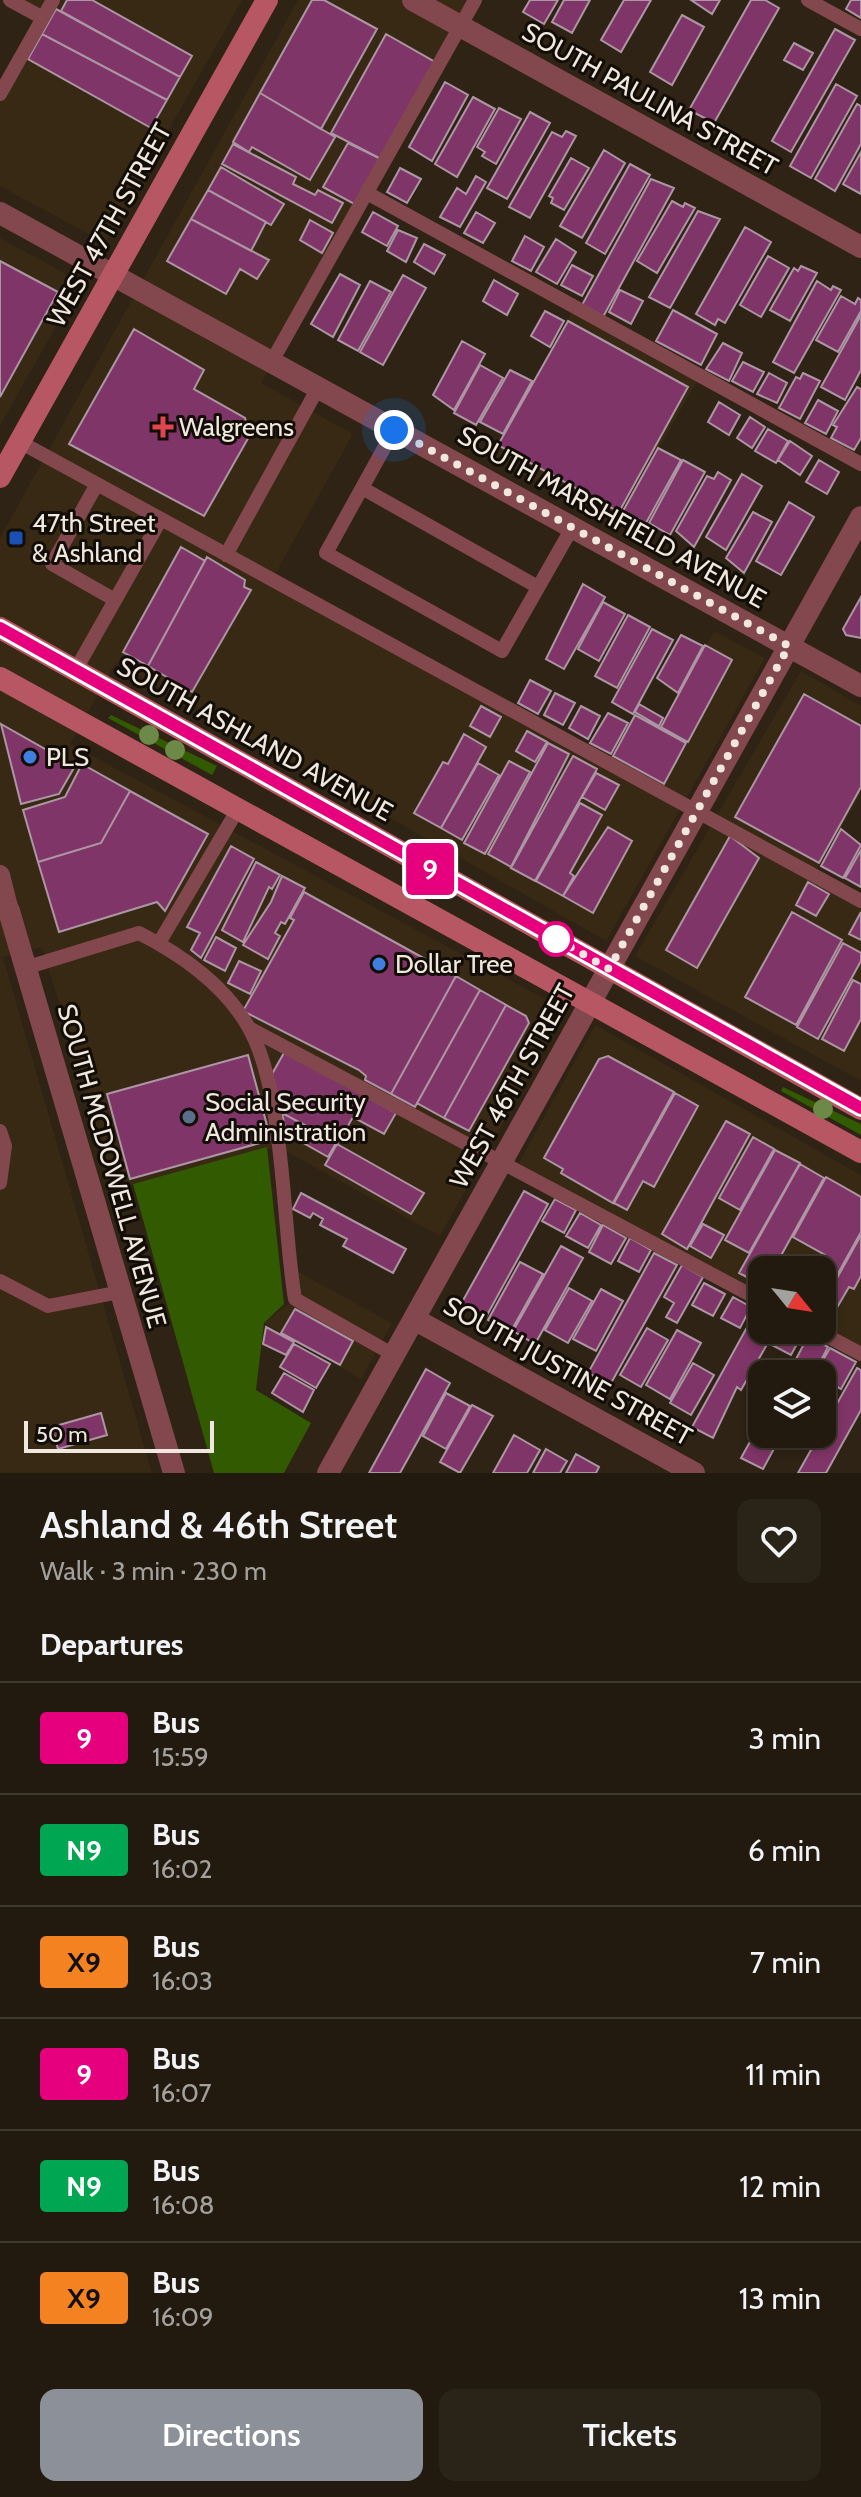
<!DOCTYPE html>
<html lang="en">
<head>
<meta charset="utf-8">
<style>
  :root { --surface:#221a0f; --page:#2a2318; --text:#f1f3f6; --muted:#a2a19e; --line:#3f382f; --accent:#8c9099 }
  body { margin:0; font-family:Cabin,sans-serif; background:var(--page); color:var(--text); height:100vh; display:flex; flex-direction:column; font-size:30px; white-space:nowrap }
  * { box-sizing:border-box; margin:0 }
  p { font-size:26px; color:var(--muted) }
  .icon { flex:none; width:44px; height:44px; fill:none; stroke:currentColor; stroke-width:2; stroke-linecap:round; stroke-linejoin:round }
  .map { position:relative; height:1473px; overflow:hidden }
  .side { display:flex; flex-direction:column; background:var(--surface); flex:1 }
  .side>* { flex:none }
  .badge { padding:0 16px; border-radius:6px; font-size:28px; line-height:52px }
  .needle { width:52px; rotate:120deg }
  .buttons { position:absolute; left:748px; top:1256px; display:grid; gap:16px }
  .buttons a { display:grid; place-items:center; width:88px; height:88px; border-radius:16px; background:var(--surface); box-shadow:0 4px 12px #0003,0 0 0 2px var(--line); font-size:40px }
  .scale { position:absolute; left:24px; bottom:20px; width:190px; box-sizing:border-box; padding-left:8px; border:4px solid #f0e8de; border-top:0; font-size:22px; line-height:28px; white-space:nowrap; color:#f0e8de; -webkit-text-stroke:6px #120d07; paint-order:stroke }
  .you { position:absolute; width:40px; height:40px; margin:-20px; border:6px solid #fff; border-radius:50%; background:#1a73e8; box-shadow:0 0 0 12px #1a73e833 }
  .map>.badge { position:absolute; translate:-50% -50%; box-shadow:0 0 0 4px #fff }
  h2 { padding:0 40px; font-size:30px; line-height:72px }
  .round { display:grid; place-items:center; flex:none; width:84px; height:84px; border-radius:16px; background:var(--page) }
  .overview { display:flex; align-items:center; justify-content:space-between; height:136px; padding:0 40px }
  h1 { font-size:38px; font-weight:600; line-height:60px }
  .primary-button { display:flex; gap:16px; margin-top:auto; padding:16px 40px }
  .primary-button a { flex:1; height:92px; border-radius:16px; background:var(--accent); color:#fff; font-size:32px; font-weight:600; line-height:92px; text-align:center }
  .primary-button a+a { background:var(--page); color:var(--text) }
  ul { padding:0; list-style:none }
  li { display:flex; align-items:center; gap:24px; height:112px; padding:0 40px; border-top:2px solid var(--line) }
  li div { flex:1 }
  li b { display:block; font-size:30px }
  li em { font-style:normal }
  li .badge { min-width:88px; font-weight:700; text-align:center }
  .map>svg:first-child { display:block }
  .built { fill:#382914 }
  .green { fill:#325a00 }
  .building { fill:#803568; stroke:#ac96a3; stroke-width:2 }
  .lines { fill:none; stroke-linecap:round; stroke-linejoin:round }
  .service { stroke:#83474e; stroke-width:14 }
  .pedestrian { stroke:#83474e; stroke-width:20 }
  .minor { stroke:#83474e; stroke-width:22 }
  .secondary { stroke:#b75764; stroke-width:22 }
  .tree { fill:#6d8948 }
  .line-casing { stroke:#fff; stroke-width:18 }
  .line { stroke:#e6007e; stroke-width:12 }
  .walk { stroke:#f0e8de; stroke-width:8; stroke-dasharray:0 14.4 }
  .health-dot { fill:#e0444e; stroke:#120d07; stroke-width:3 }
  .transit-dot { fill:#1a4fb4; stroke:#120d07; stroke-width:3 }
  .shop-dot { fill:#3f7fe0; stroke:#120d07; stroke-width:3 }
  .stop-dot { fill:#fff; stroke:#e6007e; stroke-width:4 }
  .service-dot { fill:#5c6f8a; stroke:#120d07; stroke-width:3 }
  .labels { text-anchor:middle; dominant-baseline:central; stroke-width:6; stroke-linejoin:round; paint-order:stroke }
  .street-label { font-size:26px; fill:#f0e8de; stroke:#120d07 }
  .poi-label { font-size:26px; fill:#f0e8de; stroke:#120d07; text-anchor:start }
</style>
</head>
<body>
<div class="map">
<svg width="861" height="1473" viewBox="0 0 861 1473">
  <rect width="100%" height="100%" fill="#2e2314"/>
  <path class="built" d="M10 0H242L105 243 0 186V94L43 18Z
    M298 0H475L261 383 353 434 272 580 607 762 634 714 660 727 714 631 765 658 606 941 116 662 70 744 566 1010 440 1236 278 1147 115 1189 42 947 3 957 152 1473H0V538Z
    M0 238 81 282 0 426Z
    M575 307 700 376 615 526 491 456Z
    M801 671 861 706V794L813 875 861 901V1081L635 956Z
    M595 1025 861 1175V1354L822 1330V1270H762V1301L516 1168Z
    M289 1267 392 1323 361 1379 264 1323 295 1299Z"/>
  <path class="green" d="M111 715 217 766 212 775 108 718Z
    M783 1087 861 1124V1135L781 1091Z
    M267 1147 284 1304 264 1323 256 1390 311 1423 284 1473H214L133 1184Z"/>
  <path class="building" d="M67 0H92L192 56 180 77 61 11Z
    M312 0H324L377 29 321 129 260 93Z
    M530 0H558L544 24 523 12Z
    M564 0H590L572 33 552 22Z
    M624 0H651L621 52 601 40Z
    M691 0H720L712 14Z
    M751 0H765L779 8 714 123 689 110Z
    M851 0H861V18L846 9Z
    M56 9 180 77 167 100 42 34Z
    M682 15 704 27 672 85 650 72Z
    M835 29 855 40 791 152 772 141Z
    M42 34 167 100 151 128 28 59Z
    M386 34 435 62 381 159 331 133Z
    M794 43 813 53 803 70 784 60Z
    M445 82 468 95 432 161 409 147Z
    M836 84 857 96 811 178 790 166Z
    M260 93 335 137 310 180 252 147 249 152 233 142Z
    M473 97 495 109 457 177 435 164Z
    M857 104 861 106V144L835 191 815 179Z
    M499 108 521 119 496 164 482 156 485 152 477 147Z
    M530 112 550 123 507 199 487 188Z
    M566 131 576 136 530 218 509 207 552 132 562 137Z
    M348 143 381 159 356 205 323 187Z
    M233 144 296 177 293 184 315 195 318 190 343 203 332 223 222 164Z
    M604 150 625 163 582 238 560 226Z
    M861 152V194L843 184Z
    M571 158 589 168 564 210 551 203 553 198 549 196Z
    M630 164 650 175 605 254 586 243Z
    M221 167 284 204 271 225 208 190Z
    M400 168 421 179 407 203 387 192Z
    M476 176 486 182 460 227 440 217 457 188 466 194Z
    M651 179 674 188 603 317 582 305Z
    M208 190 266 222 251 251 191 219Z
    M672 201 683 207 685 203 695 208 657 273 637 261Z
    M698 211 720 219 670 308 649 297Z
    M373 212 398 226 387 246 362 232Z
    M476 212 495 223 483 243 464 233Z
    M191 219 269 260 257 279 240 269 226 294 167 261Z
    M310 220 333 233 322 253 300 240Z
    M745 227 771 242 725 323 718 319 715 325 696 314Z
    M398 230 417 238 406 262 387 251Z
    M525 236 544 247 531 271 512 261Z
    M556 239 576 252 557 284 536 272Z
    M424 244 445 255 434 274 414 262Z
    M768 256 789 268 761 317 740 305Z
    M0 261 58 292 0 397Z
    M572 265 593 276 582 296 561 285Z
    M801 266 817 273 790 321 770 310 794 268 798 271Z
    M340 274 360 285 333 337 311 324Z
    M403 275 426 288 383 365 360 352Z
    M494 280 518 294 507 315 483 301Z
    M370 281 391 292 358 351 338 340Z
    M817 281 831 290 833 286 841 290 794 373 773 362Z
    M620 290 643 301 631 324 609 312Z
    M841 296 855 304 858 298 861 300V311L838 352 816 340Z
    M673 310 717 334 701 365 656 341Z
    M545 311 564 321 550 347 531 336Z
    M861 315V370L845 400 821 387Z
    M568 321 688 387 619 512 498 445Z
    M134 329 204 370 194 389 245 418 250 435 204 516 69 444Z
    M462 341 485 354 454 410 433 395Z
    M723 343 742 353 729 381 706 369Z
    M743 362 764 372 753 392 732 381Z
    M480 365 503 378 476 425 454 413Z
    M510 370 532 381 503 434 480 422Z
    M769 373 787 383 777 403 757 394Z
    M803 373 820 381 800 419 779 408 796 377 800 379Z
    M857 387 861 389V438L854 450 831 438 837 427 833 425Z
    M818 400 838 411 826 434 805 423Z
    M719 402 740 415 729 435 708 422Z
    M750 417 765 427 752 448 737 438Z
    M768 429 788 441 776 463 755 451Z
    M790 441 812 456 800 475 778 460Z
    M658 448 681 460 646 523 623 511Z
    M683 460 705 472 670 535 649 523Z
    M819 460 839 472 827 494 806 482Z
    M718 472 731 480 694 547 676 531 707 476 714 479Z
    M742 474 762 486 726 550 706 537Z
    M789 502 814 517 781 575 756 561Z
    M753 512 772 522 744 573 726 558Z
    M181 547 205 561 148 666 123 652Z
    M207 557 245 580 244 587 251 590 192 692 148 666Z
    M583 584 605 597 564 669 546 659Z
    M861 597V638L846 635 843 629Z
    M603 602 625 614 599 661 578 649Z
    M628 615 650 627 617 688 595 676Z
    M652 629 673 640 633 714 612 702Z
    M681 635 703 646 678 693 657 678Z
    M705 645 732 660 688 742 661 727Z
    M530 680 551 691 538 714 518 703Z
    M555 693 575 703 563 725 544 715Z
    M804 694 861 726V787L819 863 735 817Z
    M639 704 663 718 659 726 635 712Z
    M481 706 501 717 490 737 470 726Z
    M581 706 600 716 588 739 569 728Z
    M608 713 628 723 611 754 590 743Z
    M635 715 686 743 664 784 613 756Z
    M1 724 75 766 59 794 21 804Z
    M527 731 547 742 535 762 516 751Z
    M464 734 486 747 441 828 414 813 443 762 448 764Z
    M548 743 569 754 511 867 488 854Z
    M573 756 597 769 535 881 511 868Z
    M509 761 530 772 485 854 464 843Z
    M478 763 499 775 462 840 441 828Z
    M82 764 130 791 101 843 38 862 23 810 65 797Z
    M596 773 619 785 605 810 582 797Z
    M130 791 208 834 165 911 157 902 59 932 38 862 101 843Z
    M580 803 602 815 570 873 574 876 563 896 536 881Z
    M608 827 632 841 593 913 563 896Z
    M841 829 861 845 843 878 821 866Z
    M730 836 759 858 697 968 666 950Z
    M231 846 254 859 201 958 191 950 200 933 187 927Z
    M861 850V887L845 878Z
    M256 862 280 875 272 889 269 887 243 942 222 930Z
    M282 876 305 888 285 924 281 922 275 933 280 936 268 959 243 945 271 902Z
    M808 882 829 894 816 916 796 905Z
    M304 892 456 976 391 1094 365 1080 366 1076 359 1070 243 1011 294 920 290 918Z
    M792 912 842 940 796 1025 745 997Z
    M861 912V940L849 934Z
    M216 937 236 948 225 971 204 960Z
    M843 943 861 953V961L818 1039 797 1027Z
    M239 961 261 971 250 994 228 983Z
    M456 976 480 990 415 1107 391 1094Z
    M853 980 861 984V1019L844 1051 822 1039Z
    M480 990 506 1005 444 1118 417 1103Z
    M506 1005 526 1016 529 1023 469 1131 444 1118Z
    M285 1051 396 1113 384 1134 353 1117 338 1143 282 1113 272 1074Z
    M248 1055 271 1140 130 1179 107 1094Z
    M608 1056 674 1092 613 1203 561 1173 563 1169 544 1158 599 1059Z
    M675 1093 698 1106 654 1187 643 1181 627 1210 614 1203Z
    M282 1113 336 1143 328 1157 286 1133Z
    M726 1121 750 1134 687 1249 662 1234Z
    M753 1137 774 1149 740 1210 719 1198Z
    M337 1144 424 1193 411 1214 325 1165Z
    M775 1150 800 1163 749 1253 725 1240Z
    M800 1164 824 1178 773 1270H762V1285L739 1273Z
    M826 1177 861 1197V1232L835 1279 818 1269 825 1255 793 1237Z
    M524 1191 548 1204 486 1317 461 1304Z
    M301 1193 406 1249 393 1273 343 1246 347 1239 320 1225 323 1219 313 1213 310 1218 293 1209Z
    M555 1199 576 1210 564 1233 542 1221Z
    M580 1213 601 1225 588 1248 566 1236Z
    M703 1224 724 1235 711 1258 690 1246Z
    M603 1225 626 1238 611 1264 589 1252Z
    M861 1235V1276L854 1289 849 1287 835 1311 822 1305Z
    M630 1238 651 1250 639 1272 618 1261Z
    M561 1246 583 1258 535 1344 513 1331Z
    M654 1253 677 1265 610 1385 588 1373Z
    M520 1262 543 1274 510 1333 488 1320Z
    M682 1265 703 1277 677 1323 666 1317 674 1303 664 1297Z
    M704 1283 725 1294 713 1316 692 1305Z
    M569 1288 592 1301 568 1343 545 1330Z
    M601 1289 623 1301 596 1351 573 1339Z
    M733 1297 751 1307 740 1328 721 1318Z
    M295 1309 353 1341 340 1365 281 1333Z
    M266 1327 294 1342 286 1355 263 1344Z
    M647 1328 668 1340 641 1387 620 1375Z
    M746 1329 769 1341 741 1390 737 1387 713 1438 692 1427Z
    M677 1330 701 1343 670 1399 646 1385Z
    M781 1330 802 1335 791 1355 772 1345Z
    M808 1336 828 1347 815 1372 795 1361Z
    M294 1344 330 1364 316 1388 280 1367Z
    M830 1348 856 1362 841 1389 822 1378V1374H815Z
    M693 1363 714 1375 691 1415 670 1403Z
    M857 1368 861 1370V1410L826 1473H798Z
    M426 1369 450 1383 400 1473H369Z
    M284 1373 314 1390 303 1412 272 1393Z
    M446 1393 470 1406 446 1449 423 1436Z
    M472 1405 493 1416 460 1473 440 1462Z
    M101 1413 107 1435 58 1449 52 1427Z
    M762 1420V1434H782L763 1469 741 1458Z
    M514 1435 540 1450 527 1473H493Z
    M546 1449 567 1461 560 1473H533Z
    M576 1454 599 1467 596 1473H566Z"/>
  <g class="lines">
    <path class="service" d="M10 0 43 18
      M808 0 861 29
      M0 94 53 0
      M367 193 861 464
      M271 363 475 0
      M394 430 326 553 502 651 572 528
      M20 442 861 901
      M97 484 52 564 115 600
      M362 488 538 587
      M226 555 318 388
      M75 671 161 519
      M159 943 238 809
      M25 968 139 933C182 955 225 985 249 1028 285 1092 282 1224 295 1299L394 1355
      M249 1028 762 1301
      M0 1131 5 1146 0 1183
      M0 1281 48 1306 120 1292
      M816 1330 861 1354"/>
    <path class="pedestrian" d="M0 875 9 911"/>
    <path class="minor" d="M413 0 861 247
      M0 213 861 686
      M9 911 174 1473
      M414 1319 694 1473
      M328 1473 861 517"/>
    <path class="secondary" d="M0 477 267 0
      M0 628 861 1109
      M0 678 861 1152"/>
  </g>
  <g class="tree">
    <circle cx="149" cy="735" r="10"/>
    <circle cx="175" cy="750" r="10"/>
    <circle cx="823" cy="1109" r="10"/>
  </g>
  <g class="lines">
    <defs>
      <path id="line" d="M0 628 861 1108"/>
    </defs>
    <use href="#line" class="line-casing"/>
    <use href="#line" class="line"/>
    <path class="walk" d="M394 430 789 646 609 969 553 937 556 939"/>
  </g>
  <path class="health-dot" d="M159 415h8v8h8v8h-8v8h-8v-8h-8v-8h8z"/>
  <rect class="transit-dot" x="8" y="530" width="16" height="16" rx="4"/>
  <g class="shop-dot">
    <circle cx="30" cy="757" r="8"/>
    <circle cx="379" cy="964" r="8"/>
  </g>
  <circle class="stop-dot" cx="556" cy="939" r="16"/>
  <circle class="service-dot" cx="189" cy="1117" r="8"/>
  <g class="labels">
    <g class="street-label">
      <text transform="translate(650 99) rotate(29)">SOUTH PAULINA STREET</text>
      <text transform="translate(109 225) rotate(-61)">WEST 47TH STREET</text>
      <text transform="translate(612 517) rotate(29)">SOUTH MARSHFIELD AVENUE</text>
      <text transform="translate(255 739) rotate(29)">SOUTH ASHLAND AVENUE</text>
      <text transform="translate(512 1086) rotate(-61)">WEST 46TH STREET</text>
      <text transform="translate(112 1166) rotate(74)">SOUTH MCDOWELL AVENUE</text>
      <text transform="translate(568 1371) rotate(29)">SOUTH JUSTINE STREET</text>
    </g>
    <g class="poi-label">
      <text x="179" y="427">Walgreens</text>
      <text x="32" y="523">47th Street<tspan x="32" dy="30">&amp; Ashland</tspan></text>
      <text x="46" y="757">PLS</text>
      <text x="395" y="964">Dollar Tree</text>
      <text x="205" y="1102">Social Security<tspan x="205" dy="30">Administration</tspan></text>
    </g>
  </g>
</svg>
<div class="buttons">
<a><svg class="needle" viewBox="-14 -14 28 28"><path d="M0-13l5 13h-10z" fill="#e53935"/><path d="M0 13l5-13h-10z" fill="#a2a19e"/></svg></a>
<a><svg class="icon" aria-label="layers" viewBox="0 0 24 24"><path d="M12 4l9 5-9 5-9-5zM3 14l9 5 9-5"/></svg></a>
</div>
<div class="scale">50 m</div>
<div class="you" style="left:394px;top:430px"></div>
<b class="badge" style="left:430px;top:869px;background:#e6007e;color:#fff">9</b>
</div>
<section class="side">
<div class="overview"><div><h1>Ashland &amp; 46th Street</h1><p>Walk · 3 min · 230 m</p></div><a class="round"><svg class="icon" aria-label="heart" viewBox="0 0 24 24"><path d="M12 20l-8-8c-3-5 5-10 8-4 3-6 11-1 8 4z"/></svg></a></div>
<h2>Departures</h2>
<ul>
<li><span class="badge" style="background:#e6007e;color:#fff">9</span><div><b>Bus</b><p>15:59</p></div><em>3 min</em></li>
<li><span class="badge" style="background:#00a651;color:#fff">N9</span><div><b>Bus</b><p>16:02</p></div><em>6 min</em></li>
<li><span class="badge" style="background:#f58220;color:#111">X9</span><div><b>Bus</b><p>16:03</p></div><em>7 min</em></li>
<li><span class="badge" style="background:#e6007e;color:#fff">9</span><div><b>Bus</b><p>16:07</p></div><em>11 min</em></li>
<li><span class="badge" style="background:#00a651;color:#fff">N9</span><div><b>Bus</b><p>16:08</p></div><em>12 min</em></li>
<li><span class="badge" style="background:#f58220;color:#111">X9</span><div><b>Bus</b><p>16:09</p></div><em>13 min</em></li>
</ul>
<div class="primary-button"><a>Directions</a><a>Tickets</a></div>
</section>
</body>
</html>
